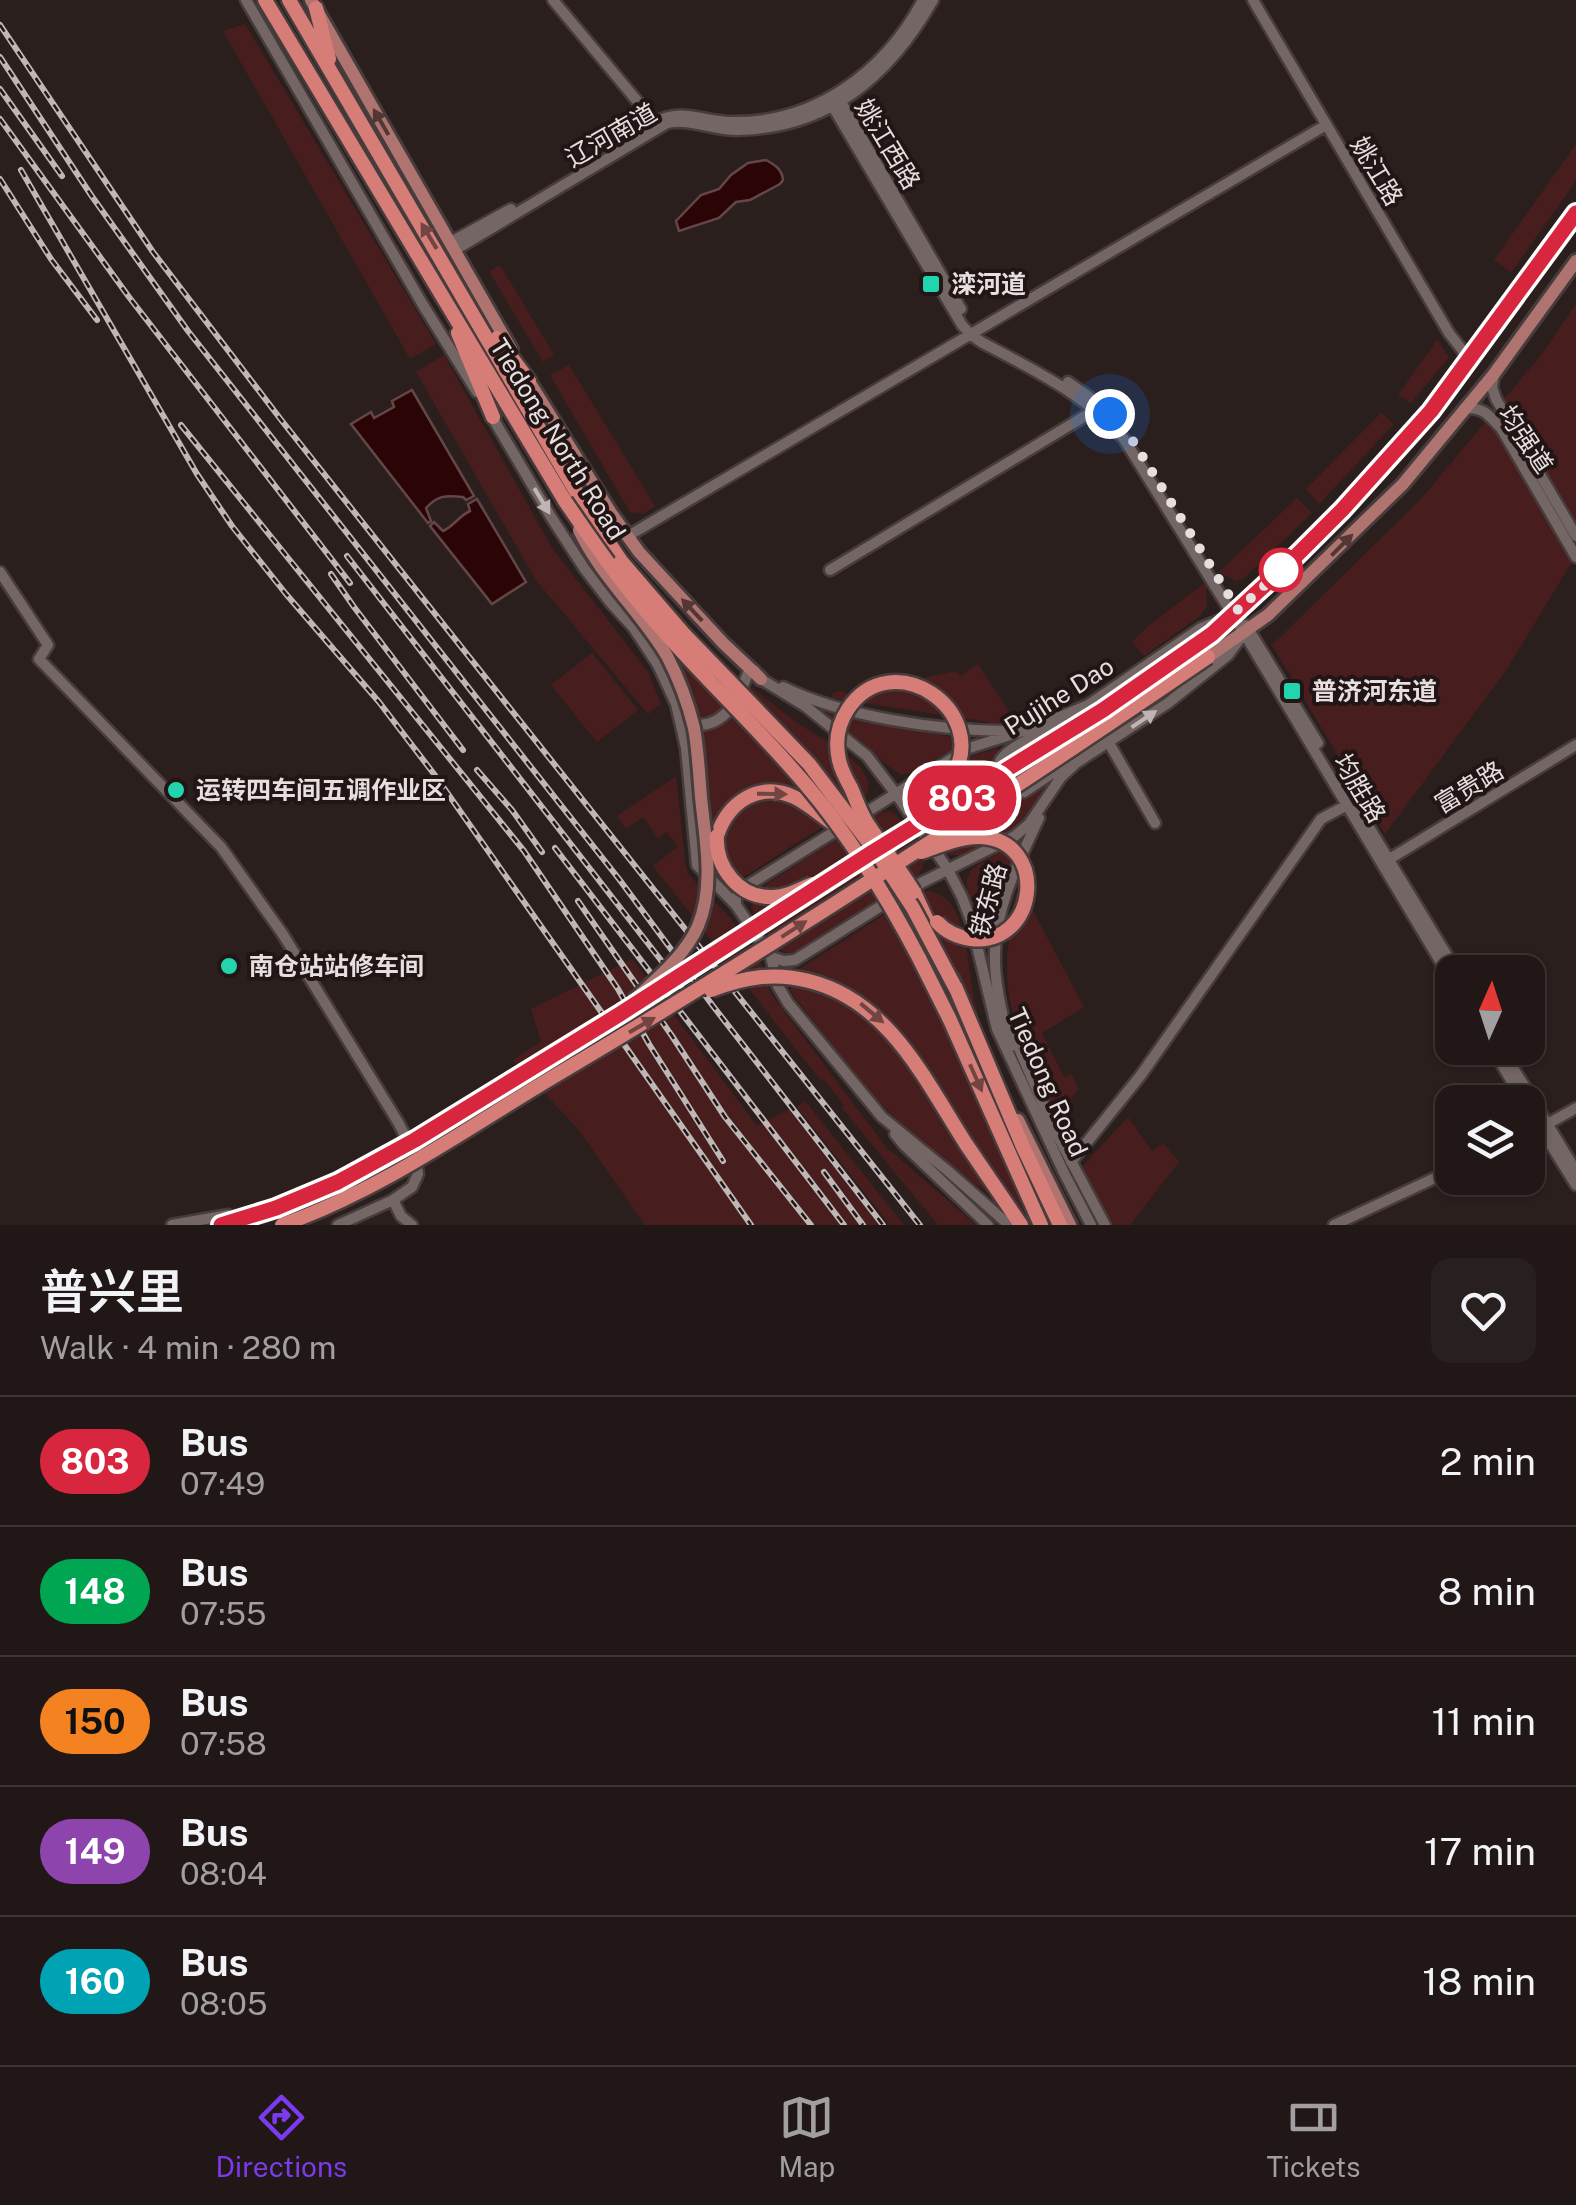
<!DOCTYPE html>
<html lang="en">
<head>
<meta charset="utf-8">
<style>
  :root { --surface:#201716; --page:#28201f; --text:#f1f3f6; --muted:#a29fa1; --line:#3d3635; --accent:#7c3aed }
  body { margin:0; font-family:"Public Sans","Noto Sans SC",sans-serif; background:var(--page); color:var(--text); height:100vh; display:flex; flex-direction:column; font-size:38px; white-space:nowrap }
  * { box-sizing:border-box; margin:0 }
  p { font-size:32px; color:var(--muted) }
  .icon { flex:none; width:55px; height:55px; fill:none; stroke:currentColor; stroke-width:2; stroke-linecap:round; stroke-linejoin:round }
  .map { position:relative; height:1225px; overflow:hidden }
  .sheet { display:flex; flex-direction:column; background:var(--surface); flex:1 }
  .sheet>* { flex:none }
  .badge { padding:0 20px; border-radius:32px; font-size:35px; line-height:65px }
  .needle { width:65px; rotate:3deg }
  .buttons { position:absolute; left:1435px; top:955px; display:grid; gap:20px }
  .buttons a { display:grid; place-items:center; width:110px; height:110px; border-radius:20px; background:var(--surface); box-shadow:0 2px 8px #0004,0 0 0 2px var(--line); font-size:50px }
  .you { position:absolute; width:50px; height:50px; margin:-25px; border:8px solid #fff; border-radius:50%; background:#1a73e8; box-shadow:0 0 0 15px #1a73e833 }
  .map>.badge { position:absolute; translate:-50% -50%; box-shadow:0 0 0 5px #fff }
  .round { display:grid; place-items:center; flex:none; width:105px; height:105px; border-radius:20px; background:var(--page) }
  .head { display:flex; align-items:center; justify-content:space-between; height:170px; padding:0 40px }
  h1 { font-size:48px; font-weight:600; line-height:75px }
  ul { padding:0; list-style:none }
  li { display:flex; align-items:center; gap:30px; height:130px; padding:0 40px; border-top:2px solid var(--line) }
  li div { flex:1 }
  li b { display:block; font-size:38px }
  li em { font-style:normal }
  li .badge { min-width:110px; font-weight:700; text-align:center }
  .tabs { display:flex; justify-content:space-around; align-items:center; height:140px; border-top:2px solid var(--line); background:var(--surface); font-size:28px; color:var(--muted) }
  .tabs a { display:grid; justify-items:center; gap:5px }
  .tabs .selected { color:var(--accent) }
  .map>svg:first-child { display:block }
  .green { fill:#471e1d }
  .water { fill:#2b0506; stroke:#634647; stroke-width:2.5 }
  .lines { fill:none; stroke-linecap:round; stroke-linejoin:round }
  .minor-casing { stroke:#463c3c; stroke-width:15 }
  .major-casing { stroke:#463c3c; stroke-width:18 }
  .highway-casing { stroke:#463c3c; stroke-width:19 }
  .minor { stroke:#746665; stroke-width:10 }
  .major { stroke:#af7470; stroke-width:12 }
  .highway { stroke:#d67d78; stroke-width:14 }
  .rail-casing { stroke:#bfb6b6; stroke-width:6 }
  .rail { stroke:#211615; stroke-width:2.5; stroke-dasharray:8; stroke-linecap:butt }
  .major-bridge-casing { stroke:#463c3c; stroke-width:18; stroke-linecap:butt }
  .highway-bridge-casing { stroke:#463c3c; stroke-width:19; stroke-linecap:butt }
  .major-bridge { stroke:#af7470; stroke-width:12 }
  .highway-bridge { stroke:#d67d78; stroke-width:14 }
  .oneway { fill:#533735 }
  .oneway2 { fill:#724442 }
  .oneway3 { fill:#bfb5b4 }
  .line-casing { stroke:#fff; stroke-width:22 }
  .line { stroke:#d7263d; stroke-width:15 }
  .walk { stroke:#e7dfdf; stroke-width:10; stroke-dasharray:0 18 }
  .poi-dot { fill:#22d5af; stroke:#211615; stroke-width:4 }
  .stop-dot { fill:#fff; stroke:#d7263d; stroke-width:5 }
  .labels { text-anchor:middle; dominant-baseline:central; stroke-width:8; stroke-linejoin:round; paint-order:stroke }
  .street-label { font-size:25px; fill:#e7dfdf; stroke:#211615 }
  .poi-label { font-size:25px; font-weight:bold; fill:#e7dfdf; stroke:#211615; text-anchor:start }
</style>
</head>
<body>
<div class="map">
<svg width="1576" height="1225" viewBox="0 0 1576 1225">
  <rect width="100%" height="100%" fill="#2b1f1e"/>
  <path class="green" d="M245 24 436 344 410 359 223 31Z
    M1576 144V181L1511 273 1494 260Z
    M500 265 554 355 543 362 489 271Z
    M1576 304V555L1507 669 1385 834 1272 645 1421 499 1542 354Z
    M1437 340 1449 357 1411 403 1398 395Z
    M444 355 552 548 648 672 661 704 648 714 536 580 416 372Z
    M569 365 655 506 643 514 630 512 550 375Z
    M1381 413 1394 424 1319 504 1306 489Z
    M1297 498 1312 513 1243 579 1236 581 1219 572Z
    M1206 582 1207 606 1200 616 1144 656 1132 642 1147 627Z
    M592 653 638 710 597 742 551 685Z
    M675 653 728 707 715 718 698 723 671 654Z
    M978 664 1015 721 1067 690 1072 703C1046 717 1024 723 994 723L832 698 833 693 839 691 850 694 955 671 960 676Z
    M750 686C767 699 783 713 801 725 821 739 850 752 864 773 871 783 869 793 861 802L739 880 729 883 720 880 713 868 699 729C726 727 742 710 750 686Z
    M830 705 899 728 970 740 913 772 901 775 831 724 822 711Z
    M997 748 998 756 992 770 998 786C1015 797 1022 798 1040 788L1044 790C1018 833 1007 839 960 855H951L942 852 917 812 916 799 919 791 963 759Z
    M676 776 685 862 688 874 731 919 760 960 771 994 886 1147 976 1225H938L842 1108 844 1106 824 1079 821 1081 653 866 678 847 667 832 658 838 643 817 626 829 617 816Z
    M890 811C901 817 919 838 924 850 927 859 922 867 919 875L795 952 787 953 779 949 753 914 752 902 753 893 875 814Z
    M1021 843 996 894 983 944C978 926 959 886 970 872 978 861 1008 850 1021 843Z
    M1026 883 1032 909 1084 1007 1042 1033 1064 1077 1071 1074 1079 1089 1060 1112 1056 1123C1029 1061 999 1009 1009 939 1012 917 1011 908 1019 886Z
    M929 891C946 894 955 907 960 922 968 946 969 974 974 998 991 1071 1008 1144 1025 1217L972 1182 926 1146 890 1113 851 1071 791 992 789 976 919 892Z
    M632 959 757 1126 789 1109 879 1225H645L579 1130 513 1060 541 1041 531 1009Z
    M805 1101 904 1225H890L797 1107Z
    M1128 1117 1152 1151 1163 1143 1179 1162 1130 1225H1110L1078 1171Z"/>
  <path class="water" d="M766 160C775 165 782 169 783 180L780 184 750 200 736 202 719 218 679 231 676 221 701 195 719 189 731 175 748 163Z
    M412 390 474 496 466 500 463 497C446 495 438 495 426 508L431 521 428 523 351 424 371 412 374 418 394 407 392 401Z
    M477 499 526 582 492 604 430 526 434 522 443 531C454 526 459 516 470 511L468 504Z"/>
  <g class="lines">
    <defs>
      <path id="minor" d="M246 0 423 305 477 392
        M553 0 658 126
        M1253 0 1449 333 1470 360
        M833 96V107L962 325 971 335 983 343C1034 370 1086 395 1124 439L1244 633 1452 981
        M833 96 841 102 961 309
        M654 123C681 107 700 121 730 122 814 124 884 73 923 0
        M451 242 511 209
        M455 250 667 123C689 118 713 130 736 130 828 129 889 77 933 0
        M1494 375 1492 387 1496 399 1576 536
        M1068 382 1088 396 1117 421
        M1466 408C1485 408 1488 415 1501 428L1576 557
        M491 415 551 517 584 568 610 602 633 627 658 665 676 704 686 748 697 865 736 905 771 957 778 986 788 1003 882 1117 948 1171 1009 1225
        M628 536 1326 125
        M830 570 1095 410
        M0 572 48 645 39 659 221 847 282 933 398 1122 415 1155 418 1174 412 1187 393 1200 338 1225
        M1246 625 1318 743
        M761 679 805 706 867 756 896 794 947 868 962 897 971 921 997 1029 1064 1173 1091 1225
        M783 687C845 717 936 730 1005 731
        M1084 708 1201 628 1230 616
        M1061 723C1047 731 1002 748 999 764 997 769 1001 775 1004 779 1009 788 1015 790 1024 792L1051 774 1071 765
        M689 724C726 731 739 697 750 668L755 671
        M1109 743 1155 823
        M1358 809 1457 972
        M857 818 969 748 1035 727 1088 705
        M1383 863 1576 745
        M907 890 1015 836 1029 824 1061 777 1076 763 1168 703 1228 655 1242 636
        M736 905V897L742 889 842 827
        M771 957 784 961 795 960 892 899
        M1014 1037 1053 1127 1105 1225
        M1010 1047C1003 1016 994 984 995 953 996 905 1019 861 1039 818
        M1492 1048 1524 1102
        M1501 1048 1576 1171
        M1528 1108 1576 1185
        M895 1134 905 1146 988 1225
        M1528 1135 1576 1108
        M1071 1162 1141 1075 1321 819 1347 805
        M393 1200 401 1216 412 1225
        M172 1225 228 1215
        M1334 1225 1452 1170"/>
      <path id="major" d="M311 0 511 349
        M525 375 611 513 639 552 723 643 761 679
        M1200 642 1222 625 1291 561 1341 510 1431 411 1576 213
        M1208 657 1268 615 1403 484 1494 374 1576 261
        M1018 1120 1070 1225"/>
      <path id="highway" d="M265 0 565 501
        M289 0 588 512 621 561
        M316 8 329 59
        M458 333 493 417
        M497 338 529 381
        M717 836C728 802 759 781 794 797 809 804 821 816 835 825
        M914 892 932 931
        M919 958 950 1020 1041 1225
        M952 979 1023 1147 1060 1225
        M966 1144 1021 1225"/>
    </defs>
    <use href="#minor" class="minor-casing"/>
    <use href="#major" class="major-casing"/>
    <use href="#highway" class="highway-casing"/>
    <use href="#minor" class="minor"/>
    <use href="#major" class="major"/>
    <use href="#highway" class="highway"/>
    <defs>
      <path id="rail" d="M0 25 153 252 282 421 920 1225
        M0 57 91 195 188 331 619 879 713 1006 883 1225
        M0 89 62 176
        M0 119 129 297 350 583
        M21 170 197 474 232 526 286 594 379 702 434 774 751 1225
        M0 179 51 259 97 320
        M181 425 524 851 618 989 649 1044 723 1161
        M347 556 681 986
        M331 574 354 607 463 750
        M477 770 512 810 542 852
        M555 848 844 1225
        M578 901 672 1036 725 1117 811 1225
        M824 1172 863 1225"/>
    </defs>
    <use href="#rail" class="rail-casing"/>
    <use href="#rail" class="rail"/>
    <defs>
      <path id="major-bridge" d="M579 530C601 577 641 612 667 656 679 679 688 703 694 728 698 750 699 774 701 797 705 838 715 886 698 926 685 956 656 979 633 1001"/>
      <path id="highway-bridge" d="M565 501C591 539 617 577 647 612 697 672 756 725 807 786 851 838 887 897 919 958
        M621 561 683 633 809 764 879 856 913 908 955 987
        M912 822C926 807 943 794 953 776 991 709 891 644 848 709 838 724 835 742 839 760 841 770 846 779 851 788 856 799 860 812 867 823 882 846 899 868 914 892
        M717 836C715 867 739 898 772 897 786 897 799 890 812 884
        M921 852C939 846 961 836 981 837 1050 841 1038 947 971 939 957 937 946 932 937 922
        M711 990C744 977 775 972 809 981 889 1001 925 1080 966 1144
        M221 1225 276 1208 338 1183 415 1139 619 1014 898 837 1103 709 1200 642
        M282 1225C381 1190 464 1130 553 1077 776 945 994 803 1208 657"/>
    </defs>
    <use href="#major-bridge" class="major-bridge-casing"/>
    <use href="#highway-bridge" class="highway-bridge-casing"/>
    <use href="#major-bridge" class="major-bridge"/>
    <use href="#highway-bridge" class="highway-bridge"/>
  </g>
  <defs><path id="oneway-solid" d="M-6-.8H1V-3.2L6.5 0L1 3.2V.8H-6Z" transform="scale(2.5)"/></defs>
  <g class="oneway">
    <use href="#oneway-solid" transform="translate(381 122) rotate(-120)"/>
    <use href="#oneway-solid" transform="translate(1342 545) rotate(-45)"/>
    <use href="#oneway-solid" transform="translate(692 610) rotate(-133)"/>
  </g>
  <g class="oneway2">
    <use href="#oneway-solid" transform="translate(429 236) rotate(-121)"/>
    <use href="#oneway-solid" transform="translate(772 794) rotate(1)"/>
    <use href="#oneway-solid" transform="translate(794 929) rotate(-33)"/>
    <use href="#oneway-solid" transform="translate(872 1013) rotate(40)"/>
    <use href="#oneway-solid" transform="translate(642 1025) rotate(-30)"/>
    <use href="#oneway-solid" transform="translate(976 1078) rotate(66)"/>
  </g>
  <g class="oneway3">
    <use href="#oneway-solid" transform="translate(542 501) rotate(59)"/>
    <use href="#oneway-solid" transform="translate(1144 719) rotate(-34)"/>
  </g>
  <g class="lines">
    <defs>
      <path id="line" d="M221 1225 276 1208 338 1182 415 1140 620 1014 871 853 1103 710 1212 634 1291 561 1342 510 1431 411 1576 213"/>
    </defs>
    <use href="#line" class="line-casing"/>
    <use href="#line" class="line"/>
    <path class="walk" d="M1110 414 1131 438 1238 610 1291 561 1281 570"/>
  </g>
  <g class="poi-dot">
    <rect x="921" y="274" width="20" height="20" rx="5"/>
    <rect x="1282" y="681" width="20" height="20" rx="5"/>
    <circle cx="176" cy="790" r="10"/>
    <circle cx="229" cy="966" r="10"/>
  </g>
  <circle class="stop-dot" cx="1281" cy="570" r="20"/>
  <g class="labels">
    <g class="street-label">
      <text transform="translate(611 135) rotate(-30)">辽河南道</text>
      <text transform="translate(888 144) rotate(59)">姚江西路</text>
      <text transform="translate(1377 171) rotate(59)">姚江路</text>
      <text transform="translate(558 439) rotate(58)">Tiedong North Road</text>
      <text transform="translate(1526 439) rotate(56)">均强道</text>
      <text transform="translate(1059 696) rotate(-32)">Pujihe Dao</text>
      <text transform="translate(1469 787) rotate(-31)">富贵路</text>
      <text transform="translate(1360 788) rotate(59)">均胜路</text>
      <text transform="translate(988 900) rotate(-75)">铁东路</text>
      <text transform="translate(1048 1082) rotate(66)">Tiedong Road</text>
    </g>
    <g class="poi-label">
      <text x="951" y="284">滦河道</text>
      <text x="1312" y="691">普济河东道</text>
      <text x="196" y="790">运转四车间五调作业区</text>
      <text x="249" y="966">南仓站站修车间</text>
    </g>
  </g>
</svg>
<div class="buttons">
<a><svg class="needle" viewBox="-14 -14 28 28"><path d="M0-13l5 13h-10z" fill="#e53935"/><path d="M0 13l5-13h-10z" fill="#a29fa1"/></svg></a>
<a><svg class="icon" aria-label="layers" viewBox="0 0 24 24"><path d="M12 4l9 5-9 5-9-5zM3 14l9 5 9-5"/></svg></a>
</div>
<div class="you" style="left:1110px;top:414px"></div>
<b class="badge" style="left:962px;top:798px;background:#d7263d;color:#fff">803</b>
</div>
<section class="sheet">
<div class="head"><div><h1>普兴里</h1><p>Walk · 4 min · 280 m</p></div><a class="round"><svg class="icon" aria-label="heart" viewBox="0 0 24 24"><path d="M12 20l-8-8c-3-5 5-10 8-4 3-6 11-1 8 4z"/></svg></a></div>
<ul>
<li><span class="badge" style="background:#d7263d;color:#fff">803</span><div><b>Bus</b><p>07:49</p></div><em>2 min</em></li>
<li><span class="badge" style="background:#00a651;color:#fff">148</span><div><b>Bus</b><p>07:55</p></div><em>8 min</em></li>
<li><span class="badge" style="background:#f58220;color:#111">150</span><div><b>Bus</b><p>07:58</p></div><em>11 min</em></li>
<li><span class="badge" style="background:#8e44ad;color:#fff">149</span><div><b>Bus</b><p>08:04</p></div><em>17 min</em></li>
<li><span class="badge" style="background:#00a3b4;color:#fff">160</span><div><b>Bus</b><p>08:05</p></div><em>18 min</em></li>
</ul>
</section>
<nav class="tabs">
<a class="selected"><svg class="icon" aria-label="directions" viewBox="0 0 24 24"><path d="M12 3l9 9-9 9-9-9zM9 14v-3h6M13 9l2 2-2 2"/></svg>Directions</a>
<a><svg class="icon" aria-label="map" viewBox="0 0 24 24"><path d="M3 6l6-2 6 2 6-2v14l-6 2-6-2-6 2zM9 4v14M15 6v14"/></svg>Map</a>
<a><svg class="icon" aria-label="tickets" viewBox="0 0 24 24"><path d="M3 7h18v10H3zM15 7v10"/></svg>Tickets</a>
</nav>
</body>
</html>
